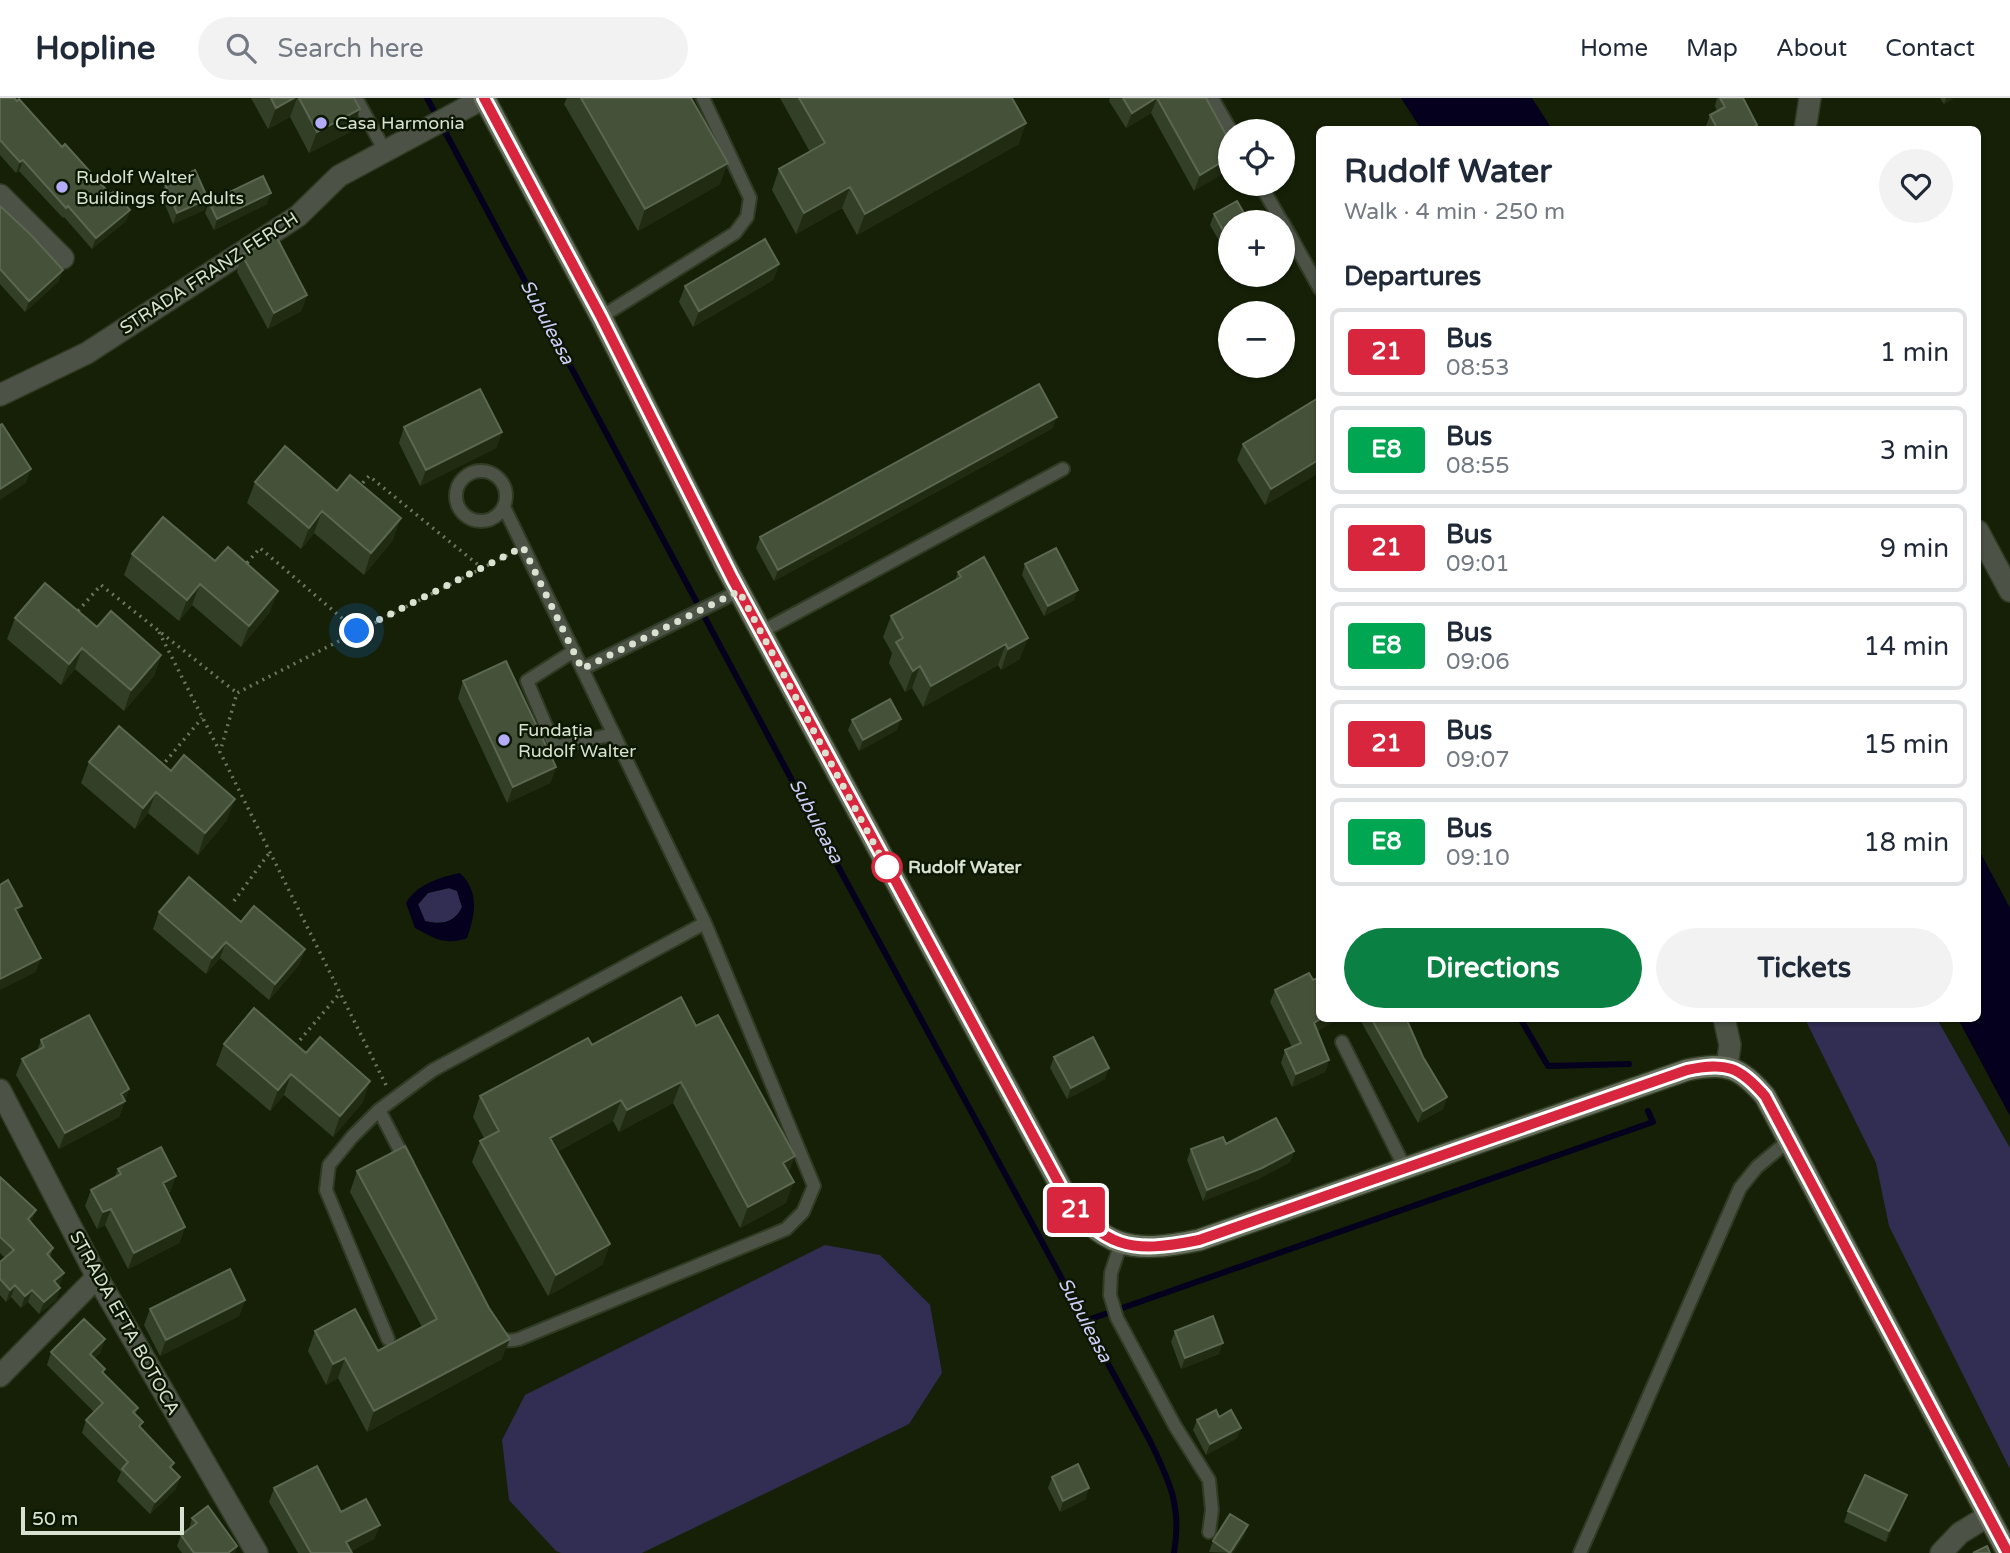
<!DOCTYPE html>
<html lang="en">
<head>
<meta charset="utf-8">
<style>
  :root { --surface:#fff; --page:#f2f2f3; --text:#1f2937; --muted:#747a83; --line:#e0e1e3; --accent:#0b8043 }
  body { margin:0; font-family:"Varela Round",sans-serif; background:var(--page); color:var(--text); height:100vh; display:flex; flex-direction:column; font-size:26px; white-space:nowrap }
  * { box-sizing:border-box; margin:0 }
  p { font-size:23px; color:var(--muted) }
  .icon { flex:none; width:38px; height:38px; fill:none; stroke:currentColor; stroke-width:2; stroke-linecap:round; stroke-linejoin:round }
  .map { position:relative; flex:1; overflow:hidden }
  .panel { position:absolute; left:1316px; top:28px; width:665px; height:896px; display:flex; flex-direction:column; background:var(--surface); border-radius:10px; box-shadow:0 2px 5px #0004 }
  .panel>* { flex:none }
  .badge { padding:0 14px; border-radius:5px; font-size:24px; line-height:46px }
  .controls { position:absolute; left:1218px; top:21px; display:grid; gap:14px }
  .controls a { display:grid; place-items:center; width:77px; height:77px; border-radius:50%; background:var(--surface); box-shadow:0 2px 5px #0004; font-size:35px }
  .scale { position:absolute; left:21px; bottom:18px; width:163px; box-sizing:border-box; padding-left:7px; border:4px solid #d9e1d1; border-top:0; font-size:19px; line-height:24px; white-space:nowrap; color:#d9e1d1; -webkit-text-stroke:5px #0c1701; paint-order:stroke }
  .you { position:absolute; width:35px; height:35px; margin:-18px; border:5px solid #fff; border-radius:50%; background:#1a73e8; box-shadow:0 0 0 10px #1a73e833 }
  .map>.badge { position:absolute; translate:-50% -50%; box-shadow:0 0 0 4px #fff }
  h2 { padding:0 28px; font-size:26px; line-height:63px }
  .round { display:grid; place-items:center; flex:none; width:74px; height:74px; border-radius:37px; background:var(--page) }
  .headline { display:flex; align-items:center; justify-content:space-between; height:119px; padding:0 28px }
  h1 { font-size:33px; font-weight:700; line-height:52px }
  .primary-button { display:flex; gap:14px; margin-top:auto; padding:14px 28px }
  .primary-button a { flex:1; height:80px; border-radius:42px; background:var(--accent); color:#fff; font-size:28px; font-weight:700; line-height:80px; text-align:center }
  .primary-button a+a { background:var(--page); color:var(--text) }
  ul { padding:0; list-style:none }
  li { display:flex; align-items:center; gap:21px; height:88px; margin:0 14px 10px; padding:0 14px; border:4px solid var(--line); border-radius:10px }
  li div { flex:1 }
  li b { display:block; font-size:26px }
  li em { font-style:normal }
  li .badge { min-width:77px; font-weight:700; text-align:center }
  header { display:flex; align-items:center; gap:42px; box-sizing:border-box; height:98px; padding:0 35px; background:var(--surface); border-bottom:2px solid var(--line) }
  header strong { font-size:33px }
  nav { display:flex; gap:38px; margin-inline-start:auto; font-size:24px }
  .search { width:490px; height:63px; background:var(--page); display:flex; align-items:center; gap:18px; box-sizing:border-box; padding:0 24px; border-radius:38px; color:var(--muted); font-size:26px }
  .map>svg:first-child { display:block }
  .green { fill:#322d53 }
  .water { fill:#05001d; fill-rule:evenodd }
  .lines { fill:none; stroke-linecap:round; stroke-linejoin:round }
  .stream { stroke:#05001d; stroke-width:6 }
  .lane-casing { stroke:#303b23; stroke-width:16 }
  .street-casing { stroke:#303b23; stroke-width:24 }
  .secondary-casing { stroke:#303b23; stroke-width:24 }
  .path { stroke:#6c7560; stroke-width:3.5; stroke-dasharray:2 5; stroke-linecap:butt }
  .lane { stroke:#4c5246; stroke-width:12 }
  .street { stroke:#4c5246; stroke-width:21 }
  .secondary { stroke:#67715e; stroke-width:21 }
  .wall { fill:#333f27 }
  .shaded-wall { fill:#202b12 }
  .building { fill:#455139; stroke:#5c6751; stroke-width:2 }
  .line-casing { stroke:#fff; stroke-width:16 }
  .line { stroke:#d7263d; stroke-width:10 }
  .walk { stroke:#d9e1d1; stroke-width:7; stroke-dasharray:0 12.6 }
  .poi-dot { fill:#b4acf9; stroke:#0c1701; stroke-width:2.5 }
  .stop-dot { fill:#fff; stroke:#d7263d; stroke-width:3.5 }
  .labels { text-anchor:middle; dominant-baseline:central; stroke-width:5; stroke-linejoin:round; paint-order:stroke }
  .poi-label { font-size:18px; fill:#d9e1d1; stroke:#0c1701; text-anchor:start }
  .street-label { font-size:18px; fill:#d9e1d1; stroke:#0c1701 }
  .stop-label { font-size:18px; font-weight:bold; fill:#d9e1d1; stroke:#0c1701; text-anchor:start }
  .water-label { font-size:19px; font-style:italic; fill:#cfccf9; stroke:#0c1701 }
</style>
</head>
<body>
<header>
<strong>Hopline</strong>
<div class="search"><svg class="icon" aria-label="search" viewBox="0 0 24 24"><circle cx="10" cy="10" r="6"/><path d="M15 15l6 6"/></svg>Search here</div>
<nav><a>Home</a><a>Map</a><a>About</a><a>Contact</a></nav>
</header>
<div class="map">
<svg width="2010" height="1455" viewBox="0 0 2010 1455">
  <rect width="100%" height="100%" fill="#152007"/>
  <path class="green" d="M449 790 457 793 462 809C455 825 441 827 425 823L418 807 428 795Z
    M1805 921H1937L2010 1050V1371L1889 1128 1876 1065Z
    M825 1147 880 1157 930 1207 942 1275 909 1326 642 1455H561L556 1453 509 1402 502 1342 525 1297Z"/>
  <path class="water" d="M1401 0H1532L1552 31H1421Z
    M1978 750 2010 810V1018L1958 921 1978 920Z
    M460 775C480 794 475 817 467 840 446 848 433 840 415 830L406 805C416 787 440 779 460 775ZM449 790 457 793 462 809C455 825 441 827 425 823L418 806 428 795Z"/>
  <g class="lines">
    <path class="stream" d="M427 0 833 759 1150 1343C1170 1384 1182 1409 1174 1455
      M1520 920 1548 968 1629 966
      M1085 1223 1653 1024 1648 1013"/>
    <defs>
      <path id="lane" d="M356 0 385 53
        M1212 0 1231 33
        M1260 86 1282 124
        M1283 125 1320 191
        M601 219 735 135 747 119 750 100 703 0
        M456 398a25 25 0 1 1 50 0a25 25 0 1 1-50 0Z
        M761 534 1063 371
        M574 553 527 583 555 649 614 636
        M582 571 739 493
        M1342 944 1405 1070
        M379 1012 407 1066
        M1121 1145 1111 1175 1110 1197 1117 1220 1175 1328 1209 1382 1212 1412 1209 1434
        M497 1236C503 1244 510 1243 519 1241L786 1131 803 1114 814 1088 705 825 504 409
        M388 1241 326 1092 329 1067 352 1039 379 1012 433 972 705 825
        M1580 1455 1740 1090 1757 1069 1788 1043"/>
      <path id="street" d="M1805 32 1810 0
        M0 97 63 160
        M0 297 87 255 298 118 339 78 484 0
        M1978 433 2010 493
        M1724 920 1730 947 1727 968
        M0 992 97 1179 257 1455
        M0 1278 97 1179
        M1941 1455 1960 1435 1988 1418"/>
      <path id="secondary" d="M484 0 601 219 725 467 1062 1091C1101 1151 1131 1156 1199 1142L1687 972C1726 964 1739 968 1765 998L2008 1455"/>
    </defs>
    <use href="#lane" class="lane-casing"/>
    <use href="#street" class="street-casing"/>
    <use href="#secondary" class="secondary-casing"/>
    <path class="path" d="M358 390 369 378 482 470
      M247 465 260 450 357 533
      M78 513 101 487 237 595
      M159 534 219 652
      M161 669 202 620
      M234 803 270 754
      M300 942 340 895
      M386 987 220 654 237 595 508 457"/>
    <use href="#lane" class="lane"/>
    <use href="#street" class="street"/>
    <use href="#secondary" class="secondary"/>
  </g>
  <path class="wall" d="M0 0 62 49 110 96 130 112 126 123 92 151 64 119 63 120 19 73 16 75 0 57Z
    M251 0H354L352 33 309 55 290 19 268 31Z
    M567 0H691L720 86 638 133 564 6Z
    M780 0H1012L1019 46 857 137 842 110 796 136 772 92 779 71 810 54Z
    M1110 0H1206L1230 44 1194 93 1151 15 1126 30 1109 3Z
    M1717 0H1743L1756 32H1708L1706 28 1710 17 1717 13 1715 8Z
    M1940 0H1953L1944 6Z
    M165 86 208 101 204 112 173 126 161 97Z
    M209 104 267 106 214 132 205 115Z
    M0 108 59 183 25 214 0 186Z
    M1214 116 1230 124V162L1210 127Z
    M242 157 307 197 301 213 268 231 237 174Z
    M779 166 773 182 693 229 679 204 685 188Z
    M1320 299V374L1265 407 1237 362 1243 346Z
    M404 329 502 334 496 350 420 388 399 345Z
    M1053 330 774 483 756 450 760 439Z
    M255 384 393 442 364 477 314 435 301 451 247 405Z
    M132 456 215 463 270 514 241 549 192 507 179 523 124 477Z
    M1025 466 1074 502 1044 518 1022 477Z
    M958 474 1020 561 1001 572 998 567 923 609 912 590 905 594 889 565 892 555 883 539 891 518 955 482Z
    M15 520 161 557 154 578 124 613 75 571 61 587 7 541Z
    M463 583 556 669 550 685 507 705 458 600Z
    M852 622 897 632 859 653 848 632Z
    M89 664 227 722 198 757 148 715 135 731 81 685Z
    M159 814 241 824 305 851 299 867 269 902 220 860 206 876 153 831Z
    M1313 882 1317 933 1329 962 1325 974 1292 989 1281 965 1285 952 1292 949 1270 904 1275 892Z
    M1359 920H1406L1423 959 1447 999 1443 1011 1418 1025Z
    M696 928 786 1105 740 1130 673 1005 619 1034 613 1023 557 1054 610 1146 602 1167 548 1198 472 1064 480 1043 484 1040 473 1019 480 998 592 947Z
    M41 942 129 991 119 1019 59 1051 16 977 22 961 37 953Z
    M224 946 363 1004 333 1039 284 997 270 1013 216 967Z
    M1054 959 1105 981 1067 1001 1050 970Z
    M1226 1046 1294 1053 1290 1064 1258 1081 1203 1103 1187 1062 1191 1051Z
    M118 1071 176 1078 170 1094 168 1095 185 1129 179 1145 128 1171 105 1127 97 1131 85 1108 91 1092 114 1080Z
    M357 1073 502 1261 367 1334 338 1280 326 1287 308 1253 315 1233 378 1253 422 1229 350 1094Z
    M0 1079 36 1112 31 1124 53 1150 50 1159 60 1187 58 1188 60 1190 56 1202 39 1216 28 1204 21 1210 11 1199 6 1204 0 1197V1164L5 1160 0 1155Z
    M245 1202 239 1218 160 1258 144 1227 150 1211Z
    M1175 1233 1219 1256 1181 1271 1171 1244Z
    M51 1254H101L94 1260 103 1276 138 1310 135 1316 141 1330 172 1371 180 1379 175 1392 150 1416 117 1383 121 1374 82 1335 86 1322 94 1314 47 1267Z
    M1219 1319 1241 1330 1237 1340 1206 1357 1193 1332 1197 1322Z
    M1052 1379 1086 1401 1060 1414 1048 1390Z
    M274 1390 380 1427 374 1441 351 1453 352 1455H298L269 1404Z
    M1907 1397 1903 1408 1886 1444 1844 1424 1848 1413Z
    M192 1420 237 1448 235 1455H182L177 1448 181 1437 189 1431Z
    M1248 1427 1244 1438 1233 1455 1209 1454 1213 1443Z"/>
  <path class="shaded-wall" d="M294 0H297L290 19 268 31 276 10Z
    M1157 0 1151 15 1126 30 1132 15Z
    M1946 0H1953L1944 6Z
    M360 11 352 33 309 55 317 34Z
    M1026 25 1019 46 857 137 865 116Z
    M1230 59V72L1194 93 1200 77Z
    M23 62 19 73 16 75 20 64Z
    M728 65 720 86 638 133 645 111Z
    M850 89 842 110 796 136 804 115Z
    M271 95 267 106 214 132 217 121Z
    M208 101 204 112 173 126 177 115Z
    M130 112 126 123 92 151 96 140Z
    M779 166 773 182 693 229 699 213Z
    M63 172 59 183 25 214 29 203Z
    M307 197 301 213 268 231 274 215Z
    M1057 319 1053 330 774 483 778 472Z
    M502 334 496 350 420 388 426 372Z
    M1320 361V374L1265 407 1271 391Z
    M31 371 26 385 0 402V391Z
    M322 413 314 435 301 451 309 430Z
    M401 420 393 442 364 477 371 455Z
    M200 486 192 507 179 523 187 502Z
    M1078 492 1074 502 1044 518 1048 508Z
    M278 493 270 514 241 549 249 528Z
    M1028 540 1020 561 1001 572 1008 551Z
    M1006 546 998 567 923 609 931 588Z
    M82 550 75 571 61 587 69 566Z
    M161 557 154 578 124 613 131 592Z
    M920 568 912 590 905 594 913 573Z
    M901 621 897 632 859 653 863 642Z
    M556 669 550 685 507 705 513 689Z
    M156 694 148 715 135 731 143 710Z
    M235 701 227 722 198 757 205 735Z
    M22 808 16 822 15 811Z
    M226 844 220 860 206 876 212 860Z
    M305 851 299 867 269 902 275 886Z
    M41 860 36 874 0 892V881Z
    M1322 920H1341L1309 938 1314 925Z
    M1329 962 1325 974 1292 989 1296 976Z
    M1109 970 1105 981 1067 1001 1071 990Z
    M291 976 284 997 270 1013 278 992Z
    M370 983 363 1004 333 1039 340 1018Z
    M681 984 673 1005 619 1034 627 1012Z
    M129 991 119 1019 59 1051 65 1035 121 996Z
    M1447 999 1443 1011 1418 1025 1423 1013Z
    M621 1002 613 1023 542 1062 550 1040Z
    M1294 1053 1290 1064 1258 1081 1203 1103 1207 1092Z
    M795 1058 787 1080 783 1065Z
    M176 1078 170 1094 157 1101 163 1085Z
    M794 1084 786 1105 740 1130 748 1109Z
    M111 1111 105 1127 97 1131 103 1114Z
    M36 1112 32 1123 23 1133 28 1121Z
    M185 1129 179 1145 128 1171 134 1155Z
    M610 1146 602 1167 548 1198 556 1177Z
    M64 1175 60 1187 50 1195 54 1183Z
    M15 1187 11 1199 6 1204 10 1192Z
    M60 1190 56 1202 39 1216 44 1204Z
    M32 1192 28 1204 21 1210 25 1198Z
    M245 1202 239 1218 160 1258 166 1242Z
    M105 1241 101 1254 86 1269 90 1256Z
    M510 1241 502 1261 367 1334 374 1313Z
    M1223 1245 1219 1256 1181 1271 1185 1260Z
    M345 1260 338 1280 326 1287 333 1266Z
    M1241 1330 1237 1340 1206 1357 1210 1346Z
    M180 1379 175 1392 150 1416 155 1404Z
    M1089 1390 1086 1401 1060 1414 1063 1403Z
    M1907 1397 1903 1408 1886 1444 1889 1433Z
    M380 1427 374 1441 347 1455 346 1444Z
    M1248 1427 1244 1438 1233 1455H1230Z
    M237 1448 235 1455H228Z"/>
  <path class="building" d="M0 0H14L17 3 19 1 62 49 65 46 110 96 114 94 130 112 96 140 68 108 66 110 23 62 20 64 0 42Z
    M271 0H294L276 10Z
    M299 0H354L360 11 317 34Z
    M581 0H691L728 65 645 111Z
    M799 0H1012L1026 25 865 116 850 89 804 115 779 71 825 45Z
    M1123 0H1156L1132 15Z
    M1157 0H1206L1230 44V59L1200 77Z
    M1720 0H1743L1757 27 1750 32H1718L1710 17 1725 9Z
    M195 72 208 101 177 115 165 86Z
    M263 78 271 95 217 121 209 104Z
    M1237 103 1249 124H1230V145L1214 116Z
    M0 108 31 137 63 172 29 203 0 171Z
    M276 138 307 197 274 215 242 157Z
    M765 141 779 166 699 213 685 188Z
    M1039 286 1057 319 778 472 760 439Z
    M480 291 502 334 426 372 404 329Z
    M1320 299V361L1271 391 1243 346Z
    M2 326 31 371 0 391V327Z
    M285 348 337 393 350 377 401 420 371 455 322 413 309 430 255 384Z
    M163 419 215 463 228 449 278 493 249 528 200 486 187 502 132 456Z
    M1056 450 1078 492 1048 508 1025 466Z
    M984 459 1028 540 1008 551 1006 546 931 588 920 568 913 573 896 544 903 540 891 518 961 479 958 474Z
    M45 485 97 529 111 513 161 557 131 592 82 550 69 566 15 520Z
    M506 563 556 669 513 689 463 583Z
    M890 601 901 621 863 642 852 622Z
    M119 628 171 673 184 657 235 701 205 735 156 694 143 710 89 664Z
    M189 779 241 824 254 808 305 851 275 886 226 844 212 860 159 814Z
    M8 782 22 808 15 811 41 860 0 881V787Z
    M1309 875 1313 882 1320 879V920H1322L1314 925 1329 962 1296 976 1285 952 1301 945 1275 892Z
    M681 899 696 928 718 917 795 1058 783 1065 794 1084 748 1109 681 984 627 1012 621 1002 550 1040 610 1146 556 1177 480 1043 499 1033 480 998 588 940 592 947Z
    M254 910 306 955 320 939 370 983 340 1018 291 976 278 992 224 946Z
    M89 917 129 991 121 996 125 1003 65 1035 22 961 44 949 41 942Z
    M1371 920H1406L1423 959 1447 999 1423 1013Z
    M1093 939 1109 970 1071 990 1054 959Z
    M1276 1020 1294 1053 1262 1070 1207 1092 1191 1051 1223 1039 1226 1046Z
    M405 1048 489 1210 510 1241 374 1313 345 1260 333 1266 315 1233 355 1211 378 1253 437 1221 357 1073Z
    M161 1049 176 1078 163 1085 185 1129 134 1155 111 1111 103 1114 91 1092 121 1076 118 1071Z
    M0 1079 36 1112 28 1121 53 1150 47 1156 64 1175 54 1183 60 1190 44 1204 32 1192 25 1198 15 1187 10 1192 0 1181V1164L14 1152 0 1139Z
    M230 1171 245 1202 166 1242 150 1211Z
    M1213 1218 1223 1245 1185 1260 1175 1233Z
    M84 1221 105 1241 90 1256 105 1271 102 1274 138 1310 133 1314 143 1324 139 1328 174 1365 170 1369 180 1379 155 1404 122 1371 128 1364 86 1322 103 1305 51 1254Z
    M1216 1312 1219 1319 1231 1312 1241 1330 1210 1346 1197 1322Z
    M1078 1366 1089 1390 1063 1403 1052 1379Z
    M317 1368 341 1414 366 1401 380 1427 346 1444 352 1455H311L274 1390Z
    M1865 1377 1907 1397 1889 1433 1848 1413Z
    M208 1408 237 1448 228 1455H194L181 1437 197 1425 192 1420Z
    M1230 1416 1248 1427 1230 1455 1213 1443Z
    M1987 1448 1990 1455H1973Z"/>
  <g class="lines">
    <defs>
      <path id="line" d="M484 0 601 219 732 480 1062 1091C1102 1151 1131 1156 1199 1142L1687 972C1726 964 1739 968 1765 998L2008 1455"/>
    </defs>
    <use href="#line" class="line-casing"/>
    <use href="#line" class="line"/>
    <path class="walk" d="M357 533 523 449 582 571 739 493 889 774 887 769"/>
  </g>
  <g class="poi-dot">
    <circle cx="321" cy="25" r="7"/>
    <circle cx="62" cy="89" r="7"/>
    <circle cx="504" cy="642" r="7"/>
  </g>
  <circle class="stop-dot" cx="887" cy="769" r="14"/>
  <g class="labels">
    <g class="poi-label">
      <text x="335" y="25">Casa Harmonia</text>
      <text x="76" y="79">Rudolf Walter<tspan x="76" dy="21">Buildings for Adults</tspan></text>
      <text x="518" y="632">Fundația<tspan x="518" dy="21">Rudolf Walter</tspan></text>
    </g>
    <g class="street-label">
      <text transform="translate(209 175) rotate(-33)">STRADA FRANZ FERCH</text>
      <text transform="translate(125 1225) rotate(61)">STRADA EFTA BOTOCA</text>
    </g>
    <g class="stop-label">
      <text x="908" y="769">Rudolf Water</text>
    </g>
    <g class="water-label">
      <text transform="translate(547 224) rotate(62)">Subuleasa</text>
      <text transform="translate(816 723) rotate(62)">Subuleasa</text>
      <text transform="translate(1085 1222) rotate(62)">Subuleasa</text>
    </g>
  </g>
</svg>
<div class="controls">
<a><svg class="icon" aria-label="locate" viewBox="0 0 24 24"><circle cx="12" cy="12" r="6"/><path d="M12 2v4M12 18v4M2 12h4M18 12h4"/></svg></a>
<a>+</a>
<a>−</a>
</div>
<div class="scale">50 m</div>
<div class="you" style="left:357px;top:533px"></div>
<b class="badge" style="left:1076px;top:1112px;background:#d7263d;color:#fff">21</b>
<section class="panel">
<div class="headline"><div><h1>Rudolf Water</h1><p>Walk · 4 min · 250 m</p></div><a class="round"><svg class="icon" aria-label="heart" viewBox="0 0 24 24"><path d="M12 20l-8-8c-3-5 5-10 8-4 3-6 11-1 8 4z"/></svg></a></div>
<h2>Departures</h2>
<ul>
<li><span class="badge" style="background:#d7263d;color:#fff">21</span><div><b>Bus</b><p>08:53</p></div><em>1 min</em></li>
<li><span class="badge" style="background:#00a651;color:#fff">E8</span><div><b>Bus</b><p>08:55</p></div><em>3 min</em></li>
<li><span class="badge" style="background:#d7263d;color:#fff">21</span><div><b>Bus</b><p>09:01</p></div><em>9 min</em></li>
<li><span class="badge" style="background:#00a651;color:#fff">E8</span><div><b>Bus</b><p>09:06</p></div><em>14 min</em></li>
<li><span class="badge" style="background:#d7263d;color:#fff">21</span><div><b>Bus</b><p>09:07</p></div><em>15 min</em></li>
<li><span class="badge" style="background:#00a651;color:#fff">E8</span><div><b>Bus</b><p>09:10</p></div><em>18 min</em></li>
</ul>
<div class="primary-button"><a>Directions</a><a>Tickets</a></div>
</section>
</div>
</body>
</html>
